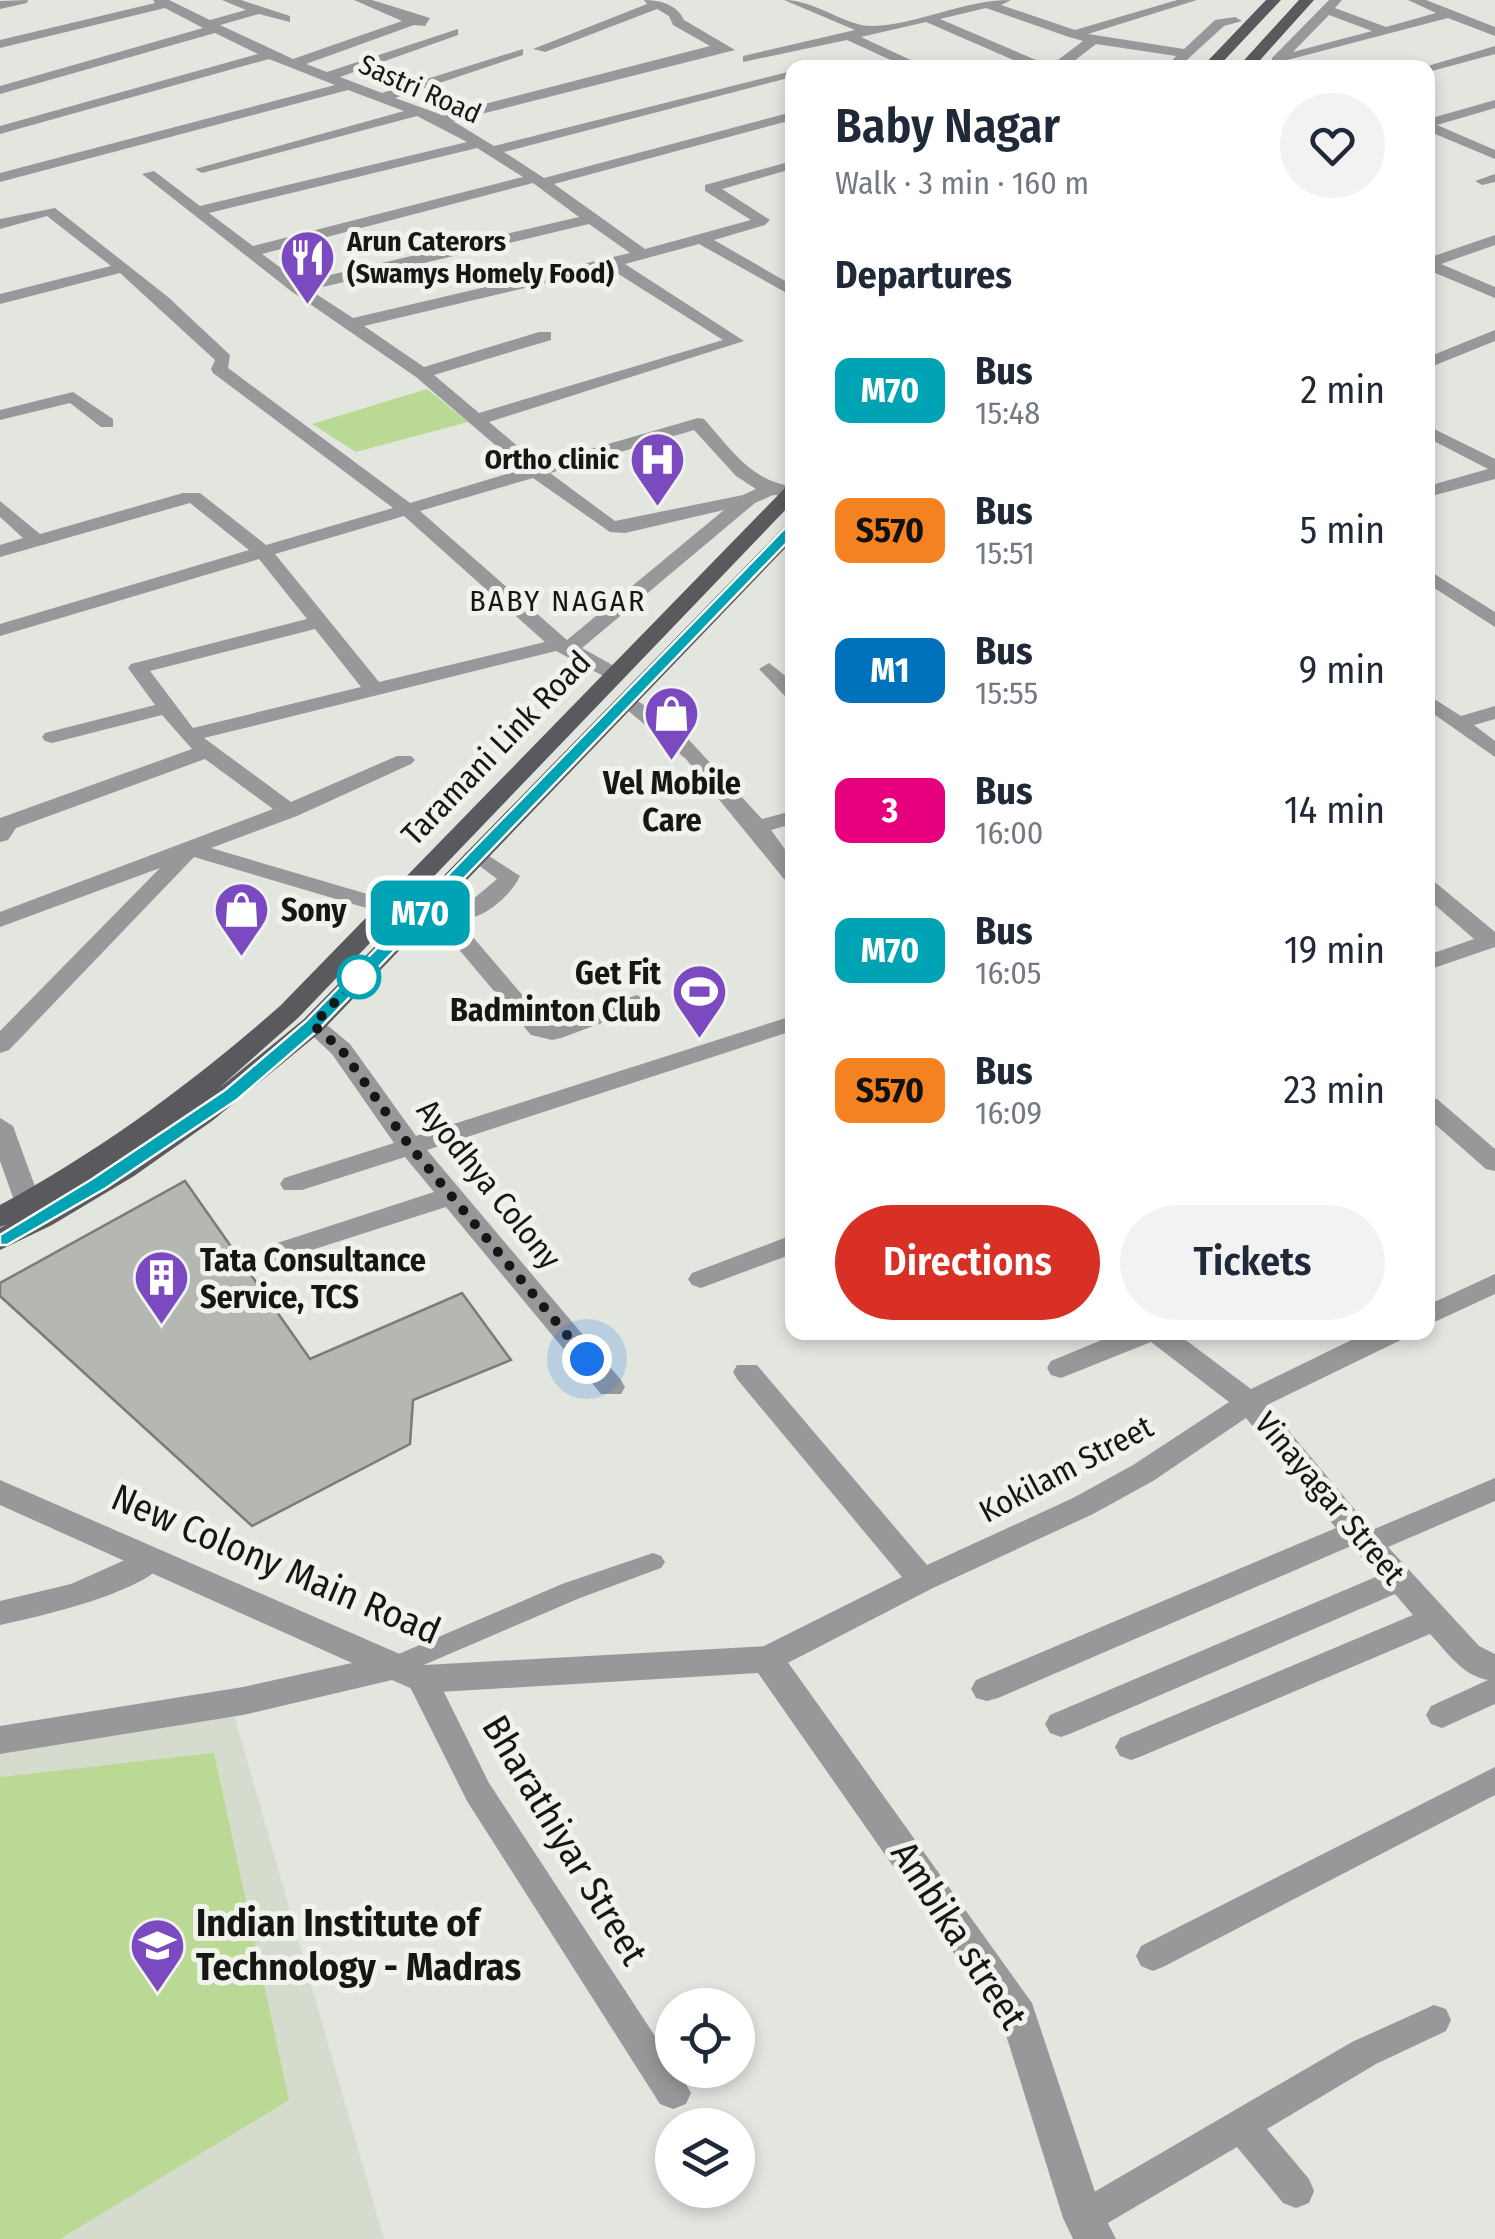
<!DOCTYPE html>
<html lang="en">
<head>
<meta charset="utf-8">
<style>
  :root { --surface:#fff; --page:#f2f2f3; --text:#1f2937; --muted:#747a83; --accent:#d93025 }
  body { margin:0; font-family:"Fira Sans Condensed",sans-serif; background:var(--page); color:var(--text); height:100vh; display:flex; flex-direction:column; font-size:38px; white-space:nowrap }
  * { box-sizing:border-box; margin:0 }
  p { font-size:32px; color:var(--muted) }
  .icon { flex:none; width:55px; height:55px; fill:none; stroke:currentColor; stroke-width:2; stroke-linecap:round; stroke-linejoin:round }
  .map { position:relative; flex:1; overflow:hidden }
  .details { position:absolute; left:785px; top:60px; width:650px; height:1280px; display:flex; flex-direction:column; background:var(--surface); border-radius:20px; box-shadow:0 5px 15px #0003 }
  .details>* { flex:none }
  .badge { padding:0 20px; border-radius:15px; font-size:35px; line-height:65px }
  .tools { position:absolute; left:655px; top:1988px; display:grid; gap:20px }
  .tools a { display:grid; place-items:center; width:100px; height:100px; border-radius:50%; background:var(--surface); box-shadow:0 5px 15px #0003; font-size:50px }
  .you { position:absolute; width:50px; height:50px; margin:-25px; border:8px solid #fff; border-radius:50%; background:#1a73e8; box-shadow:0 0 0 15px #1a73e833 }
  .map>.badge { position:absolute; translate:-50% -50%; box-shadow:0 0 0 5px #fff }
  h2 { padding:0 50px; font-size:38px; line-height:90px }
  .round { display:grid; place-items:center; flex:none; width:105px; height:105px; border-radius:52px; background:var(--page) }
  .head { display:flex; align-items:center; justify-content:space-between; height:170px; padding:0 50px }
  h1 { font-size:48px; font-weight:600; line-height:75px }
  .action { display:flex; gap:20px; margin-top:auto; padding:20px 50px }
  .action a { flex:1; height:115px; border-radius:60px; background:var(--accent); color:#fff; font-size:40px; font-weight:600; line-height:115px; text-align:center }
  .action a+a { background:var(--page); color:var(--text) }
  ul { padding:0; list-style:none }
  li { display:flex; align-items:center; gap:30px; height:140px; padding:0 50px }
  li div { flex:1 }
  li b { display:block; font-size:38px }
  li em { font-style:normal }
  li .badge { min-width:110px; font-weight:700; text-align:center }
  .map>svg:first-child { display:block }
  .built { fill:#d5dcce }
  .green { fill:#bad995 }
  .building { fill:#b5b8b2; stroke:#7a7c77; stroke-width:2.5 }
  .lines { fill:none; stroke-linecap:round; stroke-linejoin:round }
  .pedestrian { fill:#98979a; fill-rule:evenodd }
  .minor { fill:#98979a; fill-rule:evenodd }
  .tertiary { fill:#98979a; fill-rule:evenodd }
  .primary { fill:#5a595e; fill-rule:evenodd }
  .line { fill:#00a3b4; stroke:#fff; stroke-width:2.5 }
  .walk { stroke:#161715; stroke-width:10; stroke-dasharray:0 18 }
  .stop-dot { fill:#fff; stroke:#00a3b4; stroke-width:5 }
  .labels { text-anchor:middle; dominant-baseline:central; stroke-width:10; stroke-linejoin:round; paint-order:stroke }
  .far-street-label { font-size:28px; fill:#161715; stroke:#f0f3ec }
  .far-poi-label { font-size:28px; font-weight:bold; fill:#161715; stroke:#f0f3ec; text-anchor:start }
  .far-neighbourhood-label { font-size:30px; letter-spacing:2.5px; fill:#161715; stroke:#f0f3ec }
  .street-label { font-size:32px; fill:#161715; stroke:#f0f3ec }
  .poi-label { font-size:32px; font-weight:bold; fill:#161715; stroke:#f0f3ec; text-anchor:start }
  .near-street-label { font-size:38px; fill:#161715; stroke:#f0f3ec }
  .near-poi-label { font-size:38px; font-weight:bold; fill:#161715; stroke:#f0f3ec; text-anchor:start }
</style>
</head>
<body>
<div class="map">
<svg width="1495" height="2239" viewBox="0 0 1495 2239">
  <rect width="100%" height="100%" fill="#e2e6df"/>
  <path class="built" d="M234 1715 384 2239H0V1749Z"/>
  <path class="green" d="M427 389 468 422 356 452 312 424Z
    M214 1753 289 2100 60 2239H0V1777Z"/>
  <path class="building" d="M185 1181 310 1359 462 1293 511 1360 413 1400 410 1444 252 1526 0 1296V1283Z"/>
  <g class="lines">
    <path class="pedestrian" d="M653 1553 661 1556 665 1562 661 1568 580 1598 405 1673 396 1676 387 1673 384 1666 387 1659 562 1584Z"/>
    <path class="minor" d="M28 0 27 3 0 9V1Z
      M153 0H169L210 20 246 10 222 0H241L290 16V22L259 14 220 25 293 59 402 21 354 0H372L430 18 425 26 414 25 306 64 327 72 458 29V35L340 77 382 93 523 49V55L395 98 442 115 710 46 673 25 669 16 657 9 545 52 533 49 647 4 644 0C659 0 677 4 684 20L735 50 453 121 494 146 792 71V77L504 152 544 178 792 112V120L554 184 645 249 751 220 705 191V185L792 161V169L722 189 770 220 765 225 714 240 792 285V296L699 244 625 264 744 341 489 422 539 464 698 418 704 419C730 448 752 482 792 486V496L773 495 755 503 582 648 623 671V679H609L556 651 204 738 291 802 397 756H411L415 760 411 764 297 816 211 848 398 903 401 908 390 915 194 857 9 1050 0 1053V1031L160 868 0 927V912L273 809 205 759 16 828 8 840 0 842V818L192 749 162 715 52 743 45 741 42 737 45 733 155 705 128 668 131 664 307 619 259 559 0 636V624L249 550 190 503 0 557V545L23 538 0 517V501L40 534 183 493H200L266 545 393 508 213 373 211 369 215 360 120 273 0 304V294L111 266 47 216 0 229V219L55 208 168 297 230 355 228 368 410 503 523 469 416 377 291 291 142 174 154 171 200 206 467 142 417 116 202 173 195 169 404 111 348 90 0 182V173L335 85 269 59 0 134V126L258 54 215 33 0 94V86L203 28 165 8 0 48V40L155 3ZM477 148 523 177 253 246 209 213ZM533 183 579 217 300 282 262 254ZM589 224 630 253 353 318 310 290ZM609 268 723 340 479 413 434 375 551 340V332H539L424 367 364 326ZM694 430 736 476 756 489 743 495 615 521 550 473ZM533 478 610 532 625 533 724 510 567 640 420 511ZM404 516 545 642 379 682 275 554ZM315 629 361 687 193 728 150 671Z
      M784 0C816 0 846 27 873 26 917 25 962 0 1011 0L1001 5 1075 30 1177 0H1197L1088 34 1184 49 1215 20 1235 17 1242 21 1224 26 1178 68 1169 64 1176 56 1096 44 1065 68H1032L926 22 861 37 928 68H908L847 40 743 62V56L855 30ZM986 8 1069 37 1083 41 1050 66 940 19Z
      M1329 0H1342L1335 8 1386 27 1436 13 1408 0H1426L1495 27V36L1448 18 1272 64V58ZM1329 15 1372 31 1293 52Z
      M1495 46V54L1428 72V68H1421Z
      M1495 100V108L1437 125 1495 150V159L1428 131V119Z
      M1495 174V182L1482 185 1475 181Z
      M1495 235V245L1441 264 1495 287V298L1428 270V258Z
      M1495 330V341L1428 368V357Z
      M73 392 113 419V427H101L70 403 0 420V410Z
      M1428 426 1495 459V479L1428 497V486L1488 469 1428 438Z
      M1428 570 1495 612V627L1428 584Z
      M769 663 792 681V698L785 696 759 669Z
      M626 693 678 728 762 819 792 811V824L771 830 792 859V881L784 879 686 759 619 703 616 699Z
      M1428 695 1461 716 1495 706V719L1474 725 1495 741V757L1428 710Z
      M475 847 520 876C513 892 491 912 474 917L430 891 441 884 472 900 497 879 464 854Z
      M1428 881 1436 883 1495 932V947L1428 970V955L1474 939 1428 899Z
      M426 900 434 902 472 936 547 1024 637 995 649 1002 645 1007 561 1038 552 1040 531 1035 456 946 418 912 415 907 418 902Z
      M792 1016V1031L427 1150 621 1380 625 1387 621 1394H601L446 1207 274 1262 265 1259 261 1253 265 1247 434 1192 405 1157 302 1190H284L280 1184 284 1178 394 1143 332 1054 301 1025 305 1020H321L350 1044 416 1136Z
      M1428 1097 1437 1099 1495 1149V1171L1486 1169 1428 1118Z
      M0 1118 13 1126 41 1203 37 1209H19L15 1203 0 1161Z
      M792 1235V1254L701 1288 692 1285 688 1279 692 1273Z
      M1495 1274V1294L1428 1325V1305Z
      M1121 1332H1175L1251 1389 1368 1332H1406L1403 1339 1267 1405 1372 1530 1495 1478V1501L1388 1547 1479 1646 1495 1654V1704L1442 1728 1431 1724 1426 1715 1431 1706 1488 1680C1463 1676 1447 1652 1430 1634L1142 1756 1131 1760 1120 1756 1115 1747 1120 1738 1413 1615 1395 1594 1072 1733 1061 1737 1050 1733 1045 1724 1050 1715 1378 1576 1351 1546 998 1698 987 1701 976 1698 971 1689 976 1680 1336 1528 1246 1418 1153 1481 1093 1514 933 1588 778 1668 767 1671 756 1668 752 1659 756 1650 902 1577 737 1379 733 1372 737 1365H757L927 1565 1073 1498 1133 1465 1229 1402 1151 1342 1061 1378 1051 1375 1047 1368 1051 1361Z
      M152 1548 163 1551 167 1559C149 1592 37 1617 0 1625V1601L71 1584Z
      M422 1667 433 1670 489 1783 672 2062V2070H678L691 2093 686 2104 673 2109 660 2104 467 1801 406 1679 411 1670Z
      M1495 1767V1795L1165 1966 1153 1971 1141 1966 1136 1956 1141 1946Z
      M1434 2005 1446 2009 1451 2020 1446 2031 1376 2064 1267 2129 1309 2179 1314 2191 1309 2203 1296 2208 1283 2203 1237 2147 1096 2230 1083 2235 1070 2230 1065 2218 1070 2206 1352 2042Z"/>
    <path class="tertiary" d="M0 1480 425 1665 767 1646 779 1650 1032 2003 1101 2210 1116 2239H1073L1063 2218 1002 2022 758 1673 422 1693 392 1680 243 1715 0 1754V1726L243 1687 352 1663 0 1505Z"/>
    <path class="primary" d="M1266 0H1281L1217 68H1201Z
      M1299 0H1314L1253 68H1237Z
      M792 486V503L298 1018 218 1089 304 1019 785 526 792 524V541L322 1031 212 1121 134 1176 52 1225 0 1250V1228L6 1225 0 1227V1205C103 1149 192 1083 280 1006L785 488Z"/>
  </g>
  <path class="line" d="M787 526 800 529 319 1029 238 1099 106 1188 7 1245H0V1235L92 1179 225 1090 306 1021Z"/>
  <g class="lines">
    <path class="walk" d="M359 977 313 1025 341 1049 409 1145 587 1359"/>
  </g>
  <defs>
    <symbol id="restaurant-pin" viewBox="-11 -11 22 30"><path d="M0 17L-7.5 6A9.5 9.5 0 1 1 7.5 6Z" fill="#7b49c0" stroke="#f0f3ec"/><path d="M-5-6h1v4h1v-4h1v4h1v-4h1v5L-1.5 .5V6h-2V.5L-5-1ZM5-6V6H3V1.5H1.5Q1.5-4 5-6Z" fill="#fff"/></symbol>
    <symbol id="hospital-pin" viewBox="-11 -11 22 30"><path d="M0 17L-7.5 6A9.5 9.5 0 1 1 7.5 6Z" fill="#7b49c0" stroke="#f0f3ec"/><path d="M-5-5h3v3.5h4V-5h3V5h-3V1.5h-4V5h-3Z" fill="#fff"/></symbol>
    <symbol id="shop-pin" viewBox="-11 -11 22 30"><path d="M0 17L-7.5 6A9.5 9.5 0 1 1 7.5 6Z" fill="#7b49c0" stroke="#f0f3ec"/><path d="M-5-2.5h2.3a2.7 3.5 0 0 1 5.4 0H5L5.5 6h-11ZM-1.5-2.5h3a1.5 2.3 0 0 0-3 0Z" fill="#fff"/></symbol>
    <symbol id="stadium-pin" viewBox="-11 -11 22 30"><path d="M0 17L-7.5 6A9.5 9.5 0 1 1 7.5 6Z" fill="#7b49c0" stroke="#f0f3ec"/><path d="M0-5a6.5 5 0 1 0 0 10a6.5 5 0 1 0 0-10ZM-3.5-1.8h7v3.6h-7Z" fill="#fff"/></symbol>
    <symbol id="building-pin" viewBox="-11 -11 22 30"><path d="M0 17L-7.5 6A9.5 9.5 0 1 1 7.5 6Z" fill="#7b49c0" stroke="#f0f3ec"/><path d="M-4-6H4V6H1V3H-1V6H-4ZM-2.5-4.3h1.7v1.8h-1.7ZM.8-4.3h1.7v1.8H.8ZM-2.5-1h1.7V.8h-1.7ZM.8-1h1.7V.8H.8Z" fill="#fff"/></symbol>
    <symbol id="university-pin" viewBox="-11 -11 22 30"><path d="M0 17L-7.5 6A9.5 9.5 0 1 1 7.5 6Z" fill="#7b49c0" stroke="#f0f3ec"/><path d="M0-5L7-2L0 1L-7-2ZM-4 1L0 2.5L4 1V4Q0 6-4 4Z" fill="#fff"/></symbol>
  </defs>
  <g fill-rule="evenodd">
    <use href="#restaurant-pin" x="276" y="226" width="63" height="86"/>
    <use href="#hospital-pin" x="626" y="428" width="63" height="86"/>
    <use href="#shop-pin" x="640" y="682" width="63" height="86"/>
    <use href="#shop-pin" x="210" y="878" width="63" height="86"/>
    <use href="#stadium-pin" x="668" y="960" width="63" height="86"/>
    <use href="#building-pin" x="130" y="1246" width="63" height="86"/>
    <use href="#university-pin" x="126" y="1914" width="63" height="86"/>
  </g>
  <circle class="stop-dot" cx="359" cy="977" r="20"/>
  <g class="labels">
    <g class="far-street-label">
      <text transform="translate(420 89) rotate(24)">Sastri Road</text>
    </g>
    <g class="far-poi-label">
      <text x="347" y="241">Arun Caterors<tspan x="347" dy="32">(Swamys Homely Food)</tspan></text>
      <text x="619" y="459" text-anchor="end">Ortho clinic</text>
    </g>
    <g class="far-neighbourhood-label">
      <text x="558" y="601">BABY NAGAR</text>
    </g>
    <g class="street-label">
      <text transform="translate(496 748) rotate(-46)">Taramani Link Road</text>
      <text transform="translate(489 1184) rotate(51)">Ayodhya Colony</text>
      <text transform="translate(1066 1469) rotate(-28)">Kokilam Street</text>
      <text transform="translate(1330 1498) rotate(50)">Vinayagar Street</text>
    </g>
    <g class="poi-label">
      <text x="672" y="783" text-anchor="middle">Vel Mobile<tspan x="672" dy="37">Care</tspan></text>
      <text x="281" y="910">Sony</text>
      <text x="661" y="973" text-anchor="end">Get Fit<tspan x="661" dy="37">Badminton Club</tspan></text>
      <text x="200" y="1260">Tata Consultance<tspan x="200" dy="37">Service, TCS</tspan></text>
    </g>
    <g class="near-street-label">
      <text transform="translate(276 1564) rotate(23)">New Colony Main Road</text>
      <text transform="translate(565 1840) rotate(59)">Bharathiyar Street</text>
      <text transform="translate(959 1935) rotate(57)">Ambika street</text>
    </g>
    <g class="near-poi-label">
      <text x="196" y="1923">Indian Institute of<tspan x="196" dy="44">Technology - Madras</tspan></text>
    </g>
  </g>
</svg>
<div class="tools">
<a><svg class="icon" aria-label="locate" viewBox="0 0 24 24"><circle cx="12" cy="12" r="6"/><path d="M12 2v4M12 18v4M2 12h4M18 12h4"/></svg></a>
<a><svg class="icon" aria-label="layers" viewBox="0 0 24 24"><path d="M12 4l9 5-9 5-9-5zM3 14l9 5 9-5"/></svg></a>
</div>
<div class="you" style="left:587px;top:1359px"></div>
<b class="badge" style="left:420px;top:913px;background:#00a3b4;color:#fff">M70</b>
<section class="details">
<div class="head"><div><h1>Baby Nagar</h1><p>Walk · 3 min · 160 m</p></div><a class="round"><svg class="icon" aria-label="heart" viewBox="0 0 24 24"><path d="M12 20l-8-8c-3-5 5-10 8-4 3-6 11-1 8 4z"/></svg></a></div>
<h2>Departures</h2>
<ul>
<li><span class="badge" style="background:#00a3b4;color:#fff">M70</span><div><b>Bus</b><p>15:48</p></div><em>2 min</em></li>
<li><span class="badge" style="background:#f58220;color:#111">S570</span><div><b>Bus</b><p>15:51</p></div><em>5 min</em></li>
<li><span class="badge" style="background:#0072bc;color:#fff">M1</span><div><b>Bus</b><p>15:55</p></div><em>9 min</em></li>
<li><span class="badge" style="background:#e6007e;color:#fff">3</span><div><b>Bus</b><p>16:00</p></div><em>14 min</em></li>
<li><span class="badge" style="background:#00a3b4;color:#fff">M70</span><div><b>Bus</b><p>16:05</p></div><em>19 min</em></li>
<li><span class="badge" style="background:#f58220;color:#111">S570</span><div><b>Bus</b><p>16:09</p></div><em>23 min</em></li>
</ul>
<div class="action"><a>Directions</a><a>Tickets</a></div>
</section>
</div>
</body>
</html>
